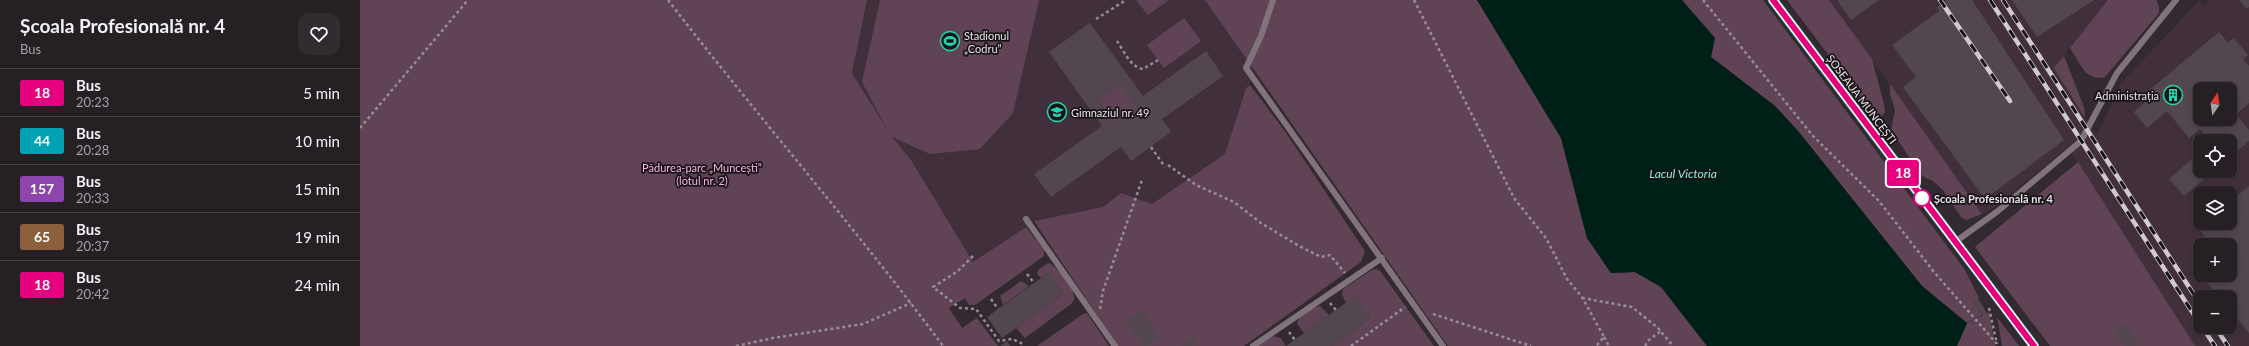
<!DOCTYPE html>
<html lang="en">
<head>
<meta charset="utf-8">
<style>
  :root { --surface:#261f24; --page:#322c31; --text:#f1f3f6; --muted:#a4a2a6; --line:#423d41 }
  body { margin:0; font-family:Lato,sans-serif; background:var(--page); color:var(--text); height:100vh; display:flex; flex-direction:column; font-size:15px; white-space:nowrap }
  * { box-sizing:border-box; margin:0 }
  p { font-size:13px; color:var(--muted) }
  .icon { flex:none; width:22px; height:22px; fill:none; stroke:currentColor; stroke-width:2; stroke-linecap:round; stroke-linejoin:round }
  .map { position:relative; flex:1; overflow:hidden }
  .side { display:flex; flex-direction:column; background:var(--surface); width:360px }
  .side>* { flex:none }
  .badge { padding:0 8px; border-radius:3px; font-size:14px; line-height:26px }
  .needle { width:26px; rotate:13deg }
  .tools { position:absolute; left:1833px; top:82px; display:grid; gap:8px }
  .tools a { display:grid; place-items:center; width:44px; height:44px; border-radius:8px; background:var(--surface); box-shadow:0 2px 6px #0003,0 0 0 1px var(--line); font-size:20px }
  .map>.badge { position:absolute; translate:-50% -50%; box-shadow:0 0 0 2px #fff }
  .round { display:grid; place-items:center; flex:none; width:42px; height:42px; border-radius:12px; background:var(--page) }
  .head { display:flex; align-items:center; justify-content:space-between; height:68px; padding:0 20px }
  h1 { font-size:19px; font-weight:700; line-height:30px }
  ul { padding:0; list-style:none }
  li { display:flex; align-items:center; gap:12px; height:48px; padding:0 20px; border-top:1px solid var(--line) }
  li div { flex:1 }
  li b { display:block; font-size:15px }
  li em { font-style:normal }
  li .badge { min-width:44px; font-weight:700; text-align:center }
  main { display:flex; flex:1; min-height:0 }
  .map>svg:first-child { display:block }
  .built { fill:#41303b; fill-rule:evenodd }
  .green { fill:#604456 }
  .water { fill:#001f17 }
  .building { fill:#53474f; fill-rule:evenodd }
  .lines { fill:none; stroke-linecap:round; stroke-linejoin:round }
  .path { stroke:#968e93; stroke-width:2.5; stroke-dasharray:3 3; stroke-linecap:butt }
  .lane { stroke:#80737b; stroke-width:6 }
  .primary { stroke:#3aab98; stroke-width:10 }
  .rail-casing { stroke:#d1cace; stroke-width:4.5 }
  .rail { stroke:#181316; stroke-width:3; stroke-dasharray:9; stroke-linecap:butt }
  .line-casing { stroke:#fff; stroke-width:9 }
  .line { stroke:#e6007e; stroke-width:6 }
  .stop-dot { fill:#fff; stroke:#e6007e; stroke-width:2 }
  .labels { text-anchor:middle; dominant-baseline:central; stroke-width:3.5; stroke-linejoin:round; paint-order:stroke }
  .poi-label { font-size:11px; fill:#eae3e7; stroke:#181316; text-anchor:start }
  .street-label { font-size:11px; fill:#eae3e7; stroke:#181316 }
  .park-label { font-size:11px; fill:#fcb6e4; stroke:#181316 }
  .stop-label { font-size:11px; font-weight:bold; fill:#eae3e7; stroke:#181316; text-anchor:start }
  .water-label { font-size:12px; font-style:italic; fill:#8bebd0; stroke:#181316 }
</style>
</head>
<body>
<main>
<section class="side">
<div class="head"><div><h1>Școala Profesională nr. 4</h1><p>Bus</p></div><a class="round"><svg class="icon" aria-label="heart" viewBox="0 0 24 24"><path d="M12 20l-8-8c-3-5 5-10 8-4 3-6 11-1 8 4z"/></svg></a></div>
<ul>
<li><span class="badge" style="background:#e6007e;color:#fff">18</span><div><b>Bus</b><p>20:23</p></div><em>5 min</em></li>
<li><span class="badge" style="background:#00a3b4;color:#fff">44</span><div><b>Bus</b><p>20:28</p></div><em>10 min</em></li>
<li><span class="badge" style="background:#8e44ad;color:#fff">157</span><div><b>Bus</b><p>20:33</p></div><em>15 min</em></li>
<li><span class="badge" style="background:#8b5e3c;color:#fff">65</span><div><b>Bus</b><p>20:37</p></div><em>19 min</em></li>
<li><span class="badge" style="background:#e6007e;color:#fff">18</span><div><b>Bus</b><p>20:42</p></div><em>24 min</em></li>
</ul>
</section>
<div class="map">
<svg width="1889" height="346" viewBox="0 0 1889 346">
  <rect width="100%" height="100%" fill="#332930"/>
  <path class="built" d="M507 0H845L893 67 890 85 886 88 865 154 792 204 761 193 743 207 674 221 613 262 551 160 531 136 492 73Z
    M1469 0H1748L1697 65 1725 118 1737 136 1760 84 1839 1 1843 5 1849 0H1889V346H1835L1708 147 1635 207 1622 214ZM1840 89H1870V119H1840ZM1840 141H1870V171H1840ZM1840 193H1870V223H1840ZM1840 245H1870V275H1840ZM1840 297H1870V327H1840Z"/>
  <path class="green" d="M0 0H507L492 73 527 129 502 82 520 0H679L653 113 620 149 570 154 532 137 551 160 613 262 666 227 684 250V256L615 305H609L605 298 589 308 602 328 617 318 638 346H0Z
    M776 0H809L788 15Z
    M845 0H1117L1201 138 1227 238 1251 273 1275 272 1301 287 1347 346H1088Z
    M1322 0H1403L1605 270 1619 298 1614 302 1622 315 1606 323 1562 286 1438 131 1415 106 1351 57Z
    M1427 0H1469L1512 59 1524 104 1525 113 1519 118 1513 114Z
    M1748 0H1796L1799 6V13L1745 77C1725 82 1720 62 1710 48Z
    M824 18 841 41 804 68 787 45Z
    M1704 56 1724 107 1725 118 1694 68Z
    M760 84 777 108 755 124 737 100Z
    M1530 84 1622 214 1606 220 1601 217 1583 190 1573 181 1562 176 1531 130 1535 110 1530 94Z
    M890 85 924 130 1005 251 1001 262 884 346H758L674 221 743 207 761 193 792 204 865 154 886 88Z
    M1718 162 1835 346H1690L1615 247Z
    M688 263C696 264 716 290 714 299 714 301 712 302 711 304L665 338 656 328 703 294 688 273 681 278 677 274 678 270Z
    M1017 269 1021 272 1074 346H972L1010 318 995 297 986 303 982 294 983 289 1012 270Z
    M661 281 669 286 643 305 640 296Z
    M960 306 969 315 944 333 937 323C939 315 952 307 960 306Z
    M1629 312 1635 346H1597L1607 323Z
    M727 313 749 346H677L723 314Z
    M1637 317 1659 346H1642Z
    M913 336 921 338 926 346H898Z"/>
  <path class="water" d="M1117 0H1322L1355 38 1351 57 1415 106 1438 131 1562 286 1607 323 1597 346H1347L1301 287 1275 272 1251 273 1227 238 1201 138Z"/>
  <path class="building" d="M1477 0H1519L1491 20Z
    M1587 0H1612L1704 140 1625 199 1543 87 1556 77 1532 45 1579 11 1577 7Z
    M1652 0H1734L1677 37Z
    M1879 0H1889V7L1887 9Z
    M730 23 783 96 846 51 863 76 802 119 811 132 771 161 761 147 691 197 674 174 742 126 689 52ZM760 84 777 108 755 124 737 100Z
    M1859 32 1868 43 1874 38 1888 55 1883 59 1889 66V103L1879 112 1870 101V89H1860L1853 81 1840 89 1833 98 1840 106V119H1851L1858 128 1875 113 1889 130V141L1870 157V141H1850L1840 129 1829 138 1807 111 1787 128 1774 112 1791 97 1787 92Z
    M1840 152V171H1854L1824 196 1809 179Z
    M1889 186V333L1870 310V297H1859L1841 275H1870V245H1852L1838 228 1844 223H1870V202Z
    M688 273 703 294 642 338 627 317Z
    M995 296 1010 318 972 346H926Z
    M1618 299 1627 313 1623 316 1614 302Z
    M782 310 800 338 788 346H783L766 320Z
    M1766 324 1779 342 1774 346H1765L1755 331Z
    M834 336 839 345 821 346 823 345 822 343Z
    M647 341 650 346H640Z"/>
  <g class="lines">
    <path class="path" d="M308 0C398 117 495 227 583 346
      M1054 0 1154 198 1186 238 1207 279 1222 297 1244 337 1236 346
      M1343 0 1453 136 1519 201 1574 272 1637 344
      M736 19 766 0
      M757 41C764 51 770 67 783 69L798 60
      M0 128 108 0
      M791 147 805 167
      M808 165 836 185 874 202 901 223 939 246 961 257 970 255 985 273
      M613 256 598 271 573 287 600 308 616 309 639 341 652 339 663 344
      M667 274 674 283
      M1222 298 1272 307 1298 328 1313 346
      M631 299 638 309
      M970 303 976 310
      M1629 308 1637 344
      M740 309 743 291 782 180
      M1073 314 1171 346
      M929 332 935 340
      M1244 337 1249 346
      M376 346 413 338 503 324 551 303
      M991 346 1045 307
      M1285 346 1289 340 1301 331"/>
    <path class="lane" d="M913 0 901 36 886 68 1083 346
      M666 219 755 346
      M1595 242 1638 211 1721 141 1757 73 1816 0
      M893 346 1022 258"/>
    <path class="primary" d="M1413 0 1674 346"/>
    <defs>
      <path id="rail" d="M1580 0 1650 101
        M1630 0 1840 324
        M1643 0 1840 304
        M1842 327 1855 346
        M1855 327 1868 346"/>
    </defs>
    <use href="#rail" class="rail-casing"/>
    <use href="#rail" class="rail"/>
  </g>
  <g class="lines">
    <defs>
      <path id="line" d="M1413 0 1674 346"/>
    </defs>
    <use href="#line" class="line-casing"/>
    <use href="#line" class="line"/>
  </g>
  <defs>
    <symbol id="stadium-ring" viewBox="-11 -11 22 22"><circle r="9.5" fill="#181316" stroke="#20d5b0" stroke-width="1.5"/><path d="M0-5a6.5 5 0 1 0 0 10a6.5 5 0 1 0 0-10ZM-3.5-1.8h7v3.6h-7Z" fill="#20d5b0"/></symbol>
    <symbol id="building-ring" viewBox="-11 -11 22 22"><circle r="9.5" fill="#181316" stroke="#20d5b0" stroke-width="1.5"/><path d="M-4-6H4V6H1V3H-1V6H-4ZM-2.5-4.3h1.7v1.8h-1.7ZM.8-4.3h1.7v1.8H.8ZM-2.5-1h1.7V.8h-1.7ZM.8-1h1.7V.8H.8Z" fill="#20d5b0"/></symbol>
    <symbol id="school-ring" viewBox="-11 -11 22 22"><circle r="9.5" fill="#181316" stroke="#20d5b0" stroke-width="1.5"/><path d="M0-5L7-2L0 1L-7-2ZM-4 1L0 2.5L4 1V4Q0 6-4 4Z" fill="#20d5b0"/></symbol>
  </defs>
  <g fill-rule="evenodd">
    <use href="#stadium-ring" x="579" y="30" width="22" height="22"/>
    <use href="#building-ring" x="1802" y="84" width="22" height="22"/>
    <use href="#school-ring" x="686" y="101" width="22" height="22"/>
  </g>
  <circle class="stop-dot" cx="1562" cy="198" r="8"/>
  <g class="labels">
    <g class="poi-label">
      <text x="604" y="35">Stadionul<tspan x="604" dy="13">„Codru”</tspan></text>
      <text x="1799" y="95" text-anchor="end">Administrația</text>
      <text x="711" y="112">Gimnaziul nr. 49</text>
    </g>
    <g class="street-label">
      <text transform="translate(1502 99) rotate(53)">ȘOSEAUA MUNCEȘTI</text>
    </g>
    <g class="park-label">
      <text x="342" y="167">Pădurea-parc „Muncești”<tspan x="342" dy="13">(lotul nr. 2)</tspan></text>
    </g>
    <g class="stop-label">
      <text x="1574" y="198">Școala Profesională nr. 4</text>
    </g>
    <g class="water-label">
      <text x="1323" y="173">Lacul Victoria</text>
    </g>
  </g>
</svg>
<div class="tools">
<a><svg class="needle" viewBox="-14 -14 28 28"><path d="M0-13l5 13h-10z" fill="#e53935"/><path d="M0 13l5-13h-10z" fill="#a4a2a6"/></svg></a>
<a><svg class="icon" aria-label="locate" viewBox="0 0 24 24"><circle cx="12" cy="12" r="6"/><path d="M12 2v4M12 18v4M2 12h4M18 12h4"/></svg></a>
<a><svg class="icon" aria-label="layers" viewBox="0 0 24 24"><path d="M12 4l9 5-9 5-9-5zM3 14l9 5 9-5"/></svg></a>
<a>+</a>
<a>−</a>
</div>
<b class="badge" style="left:1543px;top:173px;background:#e6007e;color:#fff">18</b>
</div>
</main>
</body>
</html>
